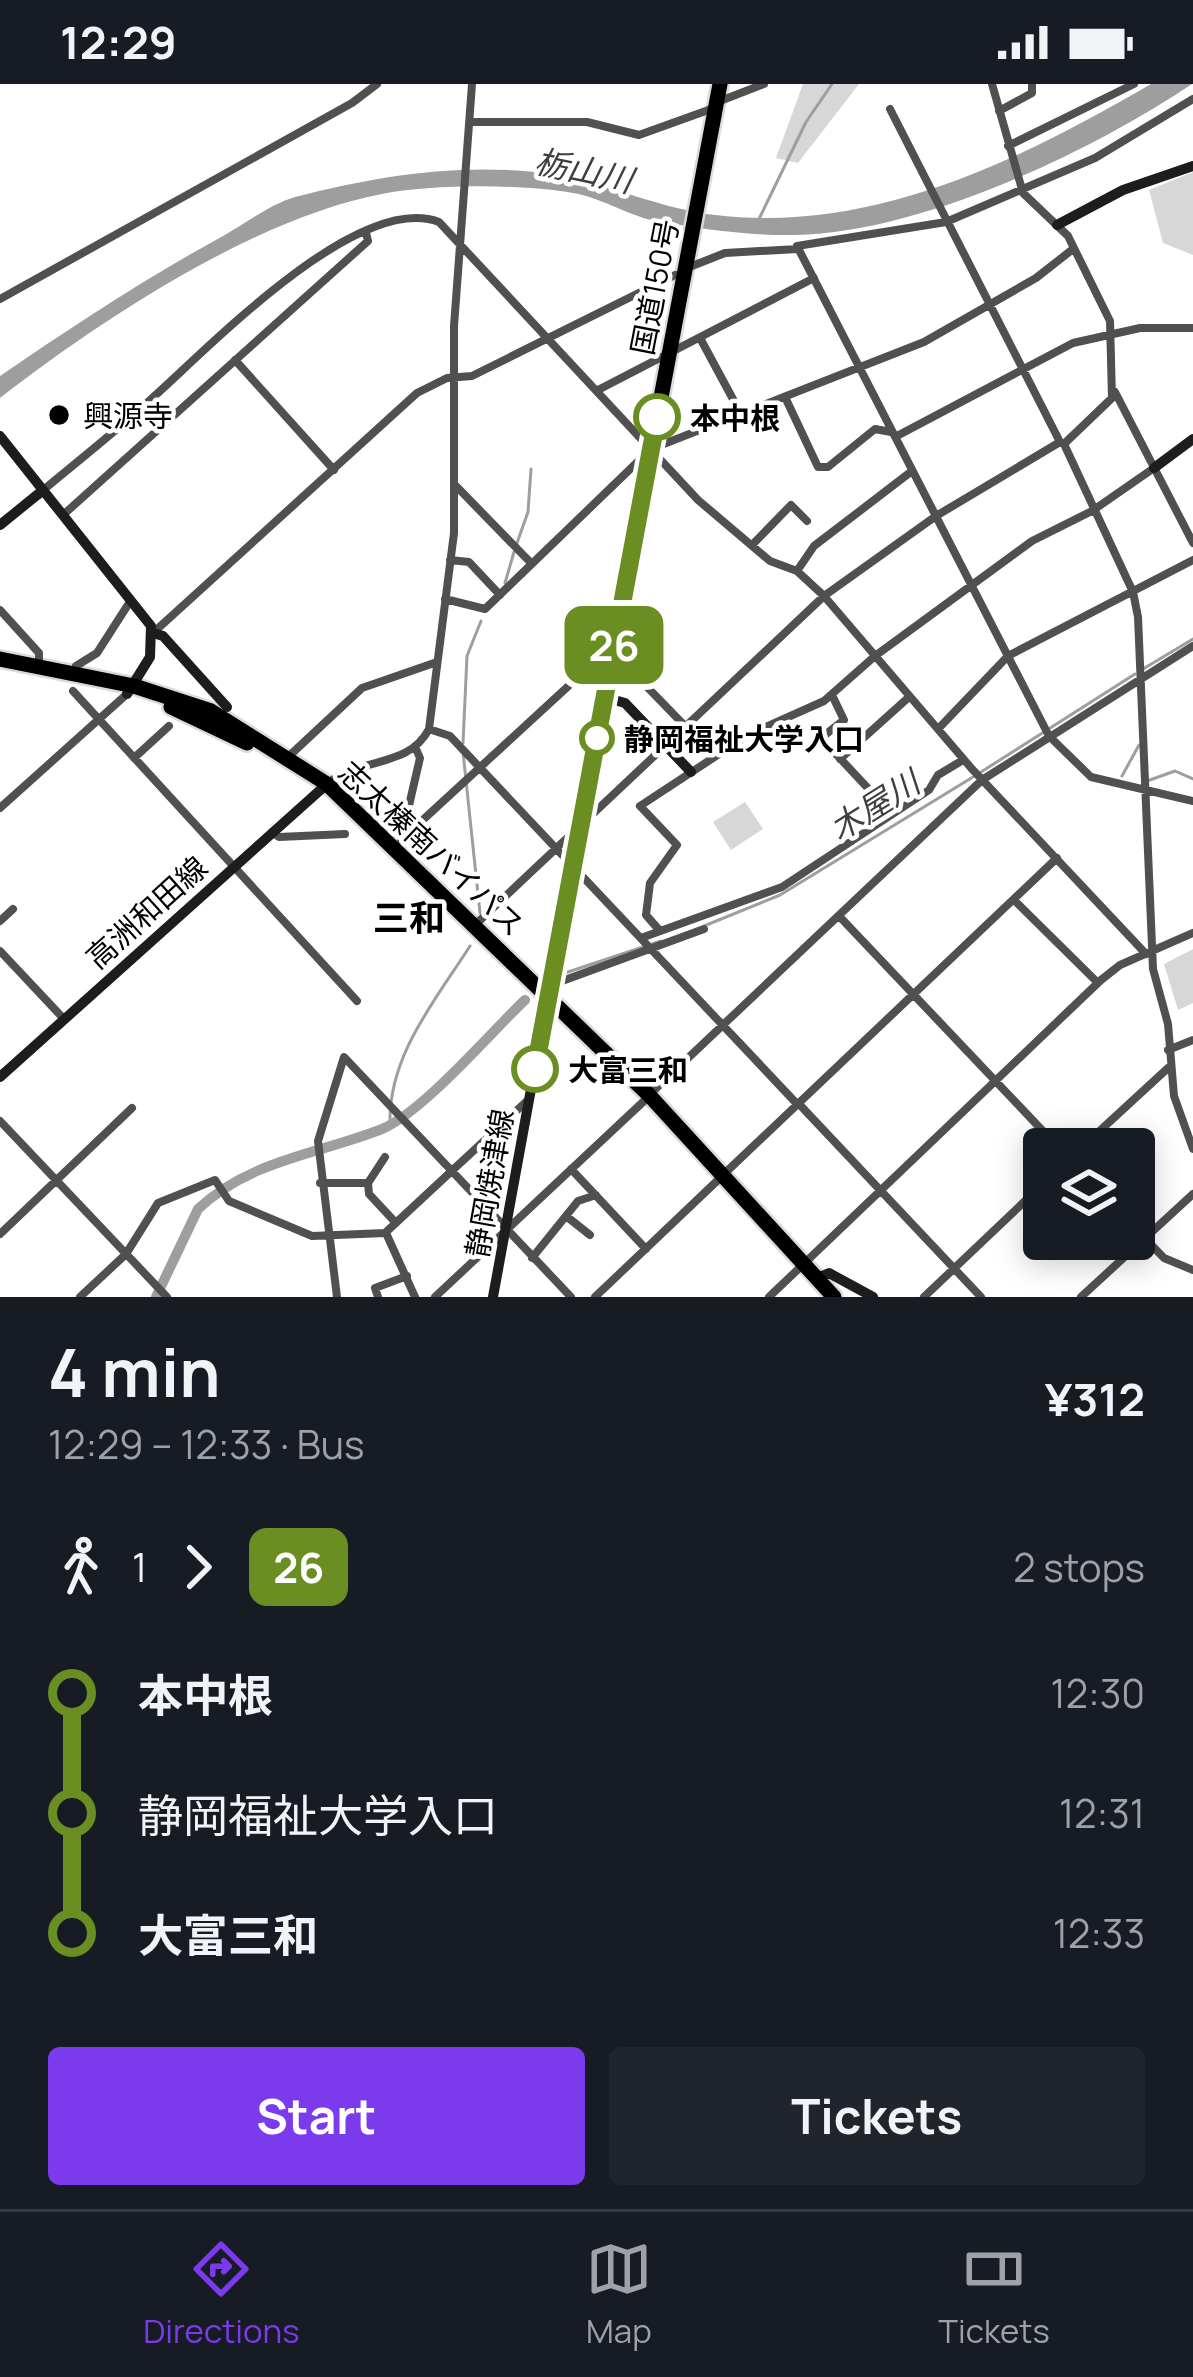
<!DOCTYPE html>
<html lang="en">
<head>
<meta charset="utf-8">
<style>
  :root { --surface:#171b24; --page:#20242c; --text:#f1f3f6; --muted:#9ea1a6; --line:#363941; --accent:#7c3aed }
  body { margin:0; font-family:Manrope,"Noto Sans JP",sans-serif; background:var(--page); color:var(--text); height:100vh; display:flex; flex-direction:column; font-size:45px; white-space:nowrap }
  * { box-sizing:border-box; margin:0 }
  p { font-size:39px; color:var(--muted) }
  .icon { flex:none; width:66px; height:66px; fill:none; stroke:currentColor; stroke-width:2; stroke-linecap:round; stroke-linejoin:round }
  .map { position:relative; height:1213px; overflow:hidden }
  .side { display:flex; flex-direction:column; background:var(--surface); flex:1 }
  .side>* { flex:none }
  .badge { padding:0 24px; border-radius:18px; font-size:42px; line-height:78px }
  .tools { position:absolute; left:1023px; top:1044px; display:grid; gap:24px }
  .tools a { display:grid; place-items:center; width:132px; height:132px; border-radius:12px; background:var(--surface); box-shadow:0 6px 30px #0003; font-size:60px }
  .map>.badge { position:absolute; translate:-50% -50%; box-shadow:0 0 0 6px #fff }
  .legs { display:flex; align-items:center; gap:18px; height:132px; padding:0 48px; font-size:39px }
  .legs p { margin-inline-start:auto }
  .summary { display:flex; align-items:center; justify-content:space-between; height:204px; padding:0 48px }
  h1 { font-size:66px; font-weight:700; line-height:90px }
  .action { display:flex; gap:24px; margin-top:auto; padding:24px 48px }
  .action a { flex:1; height:138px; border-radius:12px; background:var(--accent); color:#fff; font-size:48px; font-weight:700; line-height:138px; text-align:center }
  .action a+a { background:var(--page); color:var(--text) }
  ul { padding:0 48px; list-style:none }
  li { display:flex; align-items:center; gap:42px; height:120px; font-size:45px }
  li i { display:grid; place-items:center; width:18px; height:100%; margin:0 15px; background:currentColor }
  li i::after { content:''; width:30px; height:30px; margin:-15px; border:9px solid; border-radius:50%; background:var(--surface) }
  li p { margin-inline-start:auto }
  li:first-child i { background:linear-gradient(#0000 50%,currentColor 0) }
  li:last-child i { background:linear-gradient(currentColor 50%,#0000 0) }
  .status { display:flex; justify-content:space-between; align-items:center; height:84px; padding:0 60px; background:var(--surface); direction:ltr }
  .status svg { height:33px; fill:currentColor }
  .tabs { display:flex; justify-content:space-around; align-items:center; height:168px; border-top:3px solid var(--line); background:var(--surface); font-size:33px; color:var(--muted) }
  .tabs a { display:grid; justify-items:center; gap:6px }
  .tabs .current { color:var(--accent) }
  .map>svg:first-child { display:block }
  .green { fill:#d7d7d7 }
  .water { fill:#9e9e9e }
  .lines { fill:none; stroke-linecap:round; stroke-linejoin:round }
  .stream { stroke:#9e9e9e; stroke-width:3 }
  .river { stroke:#9e9e9e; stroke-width:10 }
  .highway-casing { stroke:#dbdbdb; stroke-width:20 }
  .street { stroke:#505050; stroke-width:8 }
  .secondary { stroke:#1d1d1d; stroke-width:10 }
  .highway { stroke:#000; stroke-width:15 }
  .line-1-casing { stroke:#fff; stroke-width:27 }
  .line-1 { stroke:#6b8e23; stroke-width:18 }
  .poi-dot { fill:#000; stroke:#fff; stroke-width:4.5 }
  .stop-1-dot { fill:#fff; stroke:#6b8e23; stroke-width:6 }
  .labels { text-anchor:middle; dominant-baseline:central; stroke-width:9; stroke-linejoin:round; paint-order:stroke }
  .street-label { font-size:30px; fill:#000; stroke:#fff }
  .poi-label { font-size:30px; fill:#000; stroke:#fff; text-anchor:start }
  .stop-label { font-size:30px; font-weight:bold; fill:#000; stroke:#fff; text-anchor:start }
  .water-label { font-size:33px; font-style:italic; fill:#3f3f3f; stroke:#fff }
  .quarter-label { font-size:36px; font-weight:bold; fill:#000; stroke:#fff }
</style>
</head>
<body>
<div class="status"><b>12:29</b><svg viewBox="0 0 49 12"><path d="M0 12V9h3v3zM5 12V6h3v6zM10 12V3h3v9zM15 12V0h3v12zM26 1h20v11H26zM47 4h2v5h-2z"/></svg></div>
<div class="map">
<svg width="1193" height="1213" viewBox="0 0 1193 1213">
  <rect width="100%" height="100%" fill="#fff"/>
  <path class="green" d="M803 0H859L798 79 776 74Z
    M1193 88V171L1163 159 1149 106Z
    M745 718 763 745 731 766 713 738Z
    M1193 865V919L1178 926 1164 880Z"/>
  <path class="water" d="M1151 0H1192C1089 69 920 149 795 151 749 152 705 145 660 138 630 133 603 114 573 109 523 100 433 100 382 110 255 134 102 235 0 314V292C73 242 146 194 223 152 246 139 271 120 295 113 379 91 470 77 556 91 610 100 661 125 715 131 873 150 1020 76 1151 0Z"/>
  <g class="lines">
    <path class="stream" d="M759 135 806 38 832 0
      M517 459 528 428 531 385
      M505 499 514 468
      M1143 585 1193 555
      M463 659 467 572 481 537
      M463 668 480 829
      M981 688 1135 590
      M1122 692 1139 661
      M1147 697 1175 687 1193 695
      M704 842 780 811 973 693
      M562 890 661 857
      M390 1040C388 972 435 917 470 862"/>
    <path class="river" d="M156 1213 198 1125C250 1076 319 1070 382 1045 423 1028 490 949 525 916"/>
    <defs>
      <path id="highway" d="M0 575 134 602 211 627 327 700 649 1011 834 1213
        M171 623 247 659
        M548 914 720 0"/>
    </defs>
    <use href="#highway" class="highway-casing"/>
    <path class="street" d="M992 0 1023 109 1068 152 1110 237 1112 314 1064 360 1133 508 1138 533 1153 885 1168 940 1174 1012 1193 1065
      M1193 15 1095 74 946 138 797 162 1049 652 1091 693 1193 717
      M720 17 764 0
      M999 27 1032 9V0
      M473 38H587L639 51 714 24
      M1008 62 1134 0
      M692 182 725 169 798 165
      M0 215 352 19 377 0
      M700 254 741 330
      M235 276 334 386
      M598 306 814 194
      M1115 308 1193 459
      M785 313 818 383H828L875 345 891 348
      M895 353 1073 259 1140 244H1193
      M456 402 532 480
      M42 407C78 377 115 348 149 317 207 266 357 107 439 138L698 416 770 477 797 487 824 512 972 685 1146 870
      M63 431 368 157 366 149
      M752 461 791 421 807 437
      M450 476 469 478 500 511
      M797 487 814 462 912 387
      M445 515 485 525 651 365 924 258 1036 194 1073 165
      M0 526 39 569V581
      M154 548 417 309 447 294 472 292 675 191
      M615 570 685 642
      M76 582 97 569 131 516
      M73 607 357 917
      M832 611 844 636 821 654 892 730
      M429 645 450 652 798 1021
      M938 645 1008 572 1193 476
      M288 673 362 604 437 578
      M134 674 169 642
      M840 675 909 613
      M327 700C361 672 408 685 429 645L454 449V242L472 0
      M0 724 127 610
      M272 748 279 753 345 750
      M401 756 613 561
      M401 756 420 674 416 665
      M1014 816 1098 899
      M839 832 1060 1065
      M0 837 13 825
      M476 840 824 512 936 432 1060 358 890 25
      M660 847 646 831 650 799 677 761 640 722 748 651 824 617 875 572 1032 457 1092 427 1154 384
      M641 854 782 803 929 706 938 691 963 676
      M0 867 63 934
      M554 900 704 845
      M1168 966 1193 956
      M650 1010 982 696 1193 562
      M799 1020 981 1213
      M0 1037 167 1213
      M1080 1065 1168 984
      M571 1085 646 1165
      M724 1090 1057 774
      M320 1099H368L385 1073
      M368 1099 369 1110 396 1139
      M566 1132 590 1151
      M1134 1143 1164 1174 1193 1186
      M386 1149 415 1213
      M0 1150 132 1024
      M532 1174 578 1117 596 1111
      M80 1213 126 1170 158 1119 215 1096 229 1117 312 1152 385 1149 527 1017
      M337 1213 318 1057 344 973 571 1213
      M378 1213 375 1204 407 1192
      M435 1213 644 1017
      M595 1213 718 1096
      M769 1213 1101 896 1120 881 1193 849
      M924 1213 1044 1099
      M1081 1213 1193 1110"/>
    <path class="secondary" d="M1057 141 1123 106 1193 82
      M0 352 151 542 150 573 127 610
      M1154 384 1193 355
      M0 441 42 407
      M153 549 163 552 227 623
      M604 613 625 619 691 688
      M0 993 327 700
      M817 1194 829 1189 873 1213
      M493 1213 546 923"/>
    <use href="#highway" class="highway"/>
  </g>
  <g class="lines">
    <defs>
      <path id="line-1" d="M535 985 657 333"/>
    </defs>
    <use href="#line-1" class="line-1-casing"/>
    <use href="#line-1" class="line-1"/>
  </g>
  <circle class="poi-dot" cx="59" cy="331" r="12"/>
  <g class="stop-1-dot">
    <circle cx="657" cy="333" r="21"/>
    <circle cx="597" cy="654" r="15"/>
    <circle cx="535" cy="985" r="21"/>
  </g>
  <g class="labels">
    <g class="street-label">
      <text transform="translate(654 203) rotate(-79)">国道150号</text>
      <text transform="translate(432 764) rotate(43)">志太榛南バイパス</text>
      <text transform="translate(146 828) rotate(-42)">高洲和田線</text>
      <text transform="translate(489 1099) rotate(-80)">静岡焼津線</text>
    </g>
    <g class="poi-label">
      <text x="83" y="331">興源寺</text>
    </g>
    <g class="stop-label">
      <text x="690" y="333">本中根</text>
      <text x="624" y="654">静岡福祉大学入口</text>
      <text x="568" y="985">大富三和</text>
    </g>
    <g class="water-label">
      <text transform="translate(584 86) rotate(12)">栃山川</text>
      <text transform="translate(874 721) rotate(-32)">木屋川</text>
    </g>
    <g class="quarter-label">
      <text x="409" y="833">三和</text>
    </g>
  </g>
</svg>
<div class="tools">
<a><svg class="icon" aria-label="layers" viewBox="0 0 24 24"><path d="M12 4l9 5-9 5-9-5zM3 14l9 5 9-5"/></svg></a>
</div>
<b class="badge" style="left:614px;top:561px;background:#6b8e23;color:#fff">26</b>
</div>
<section class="side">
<div class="summary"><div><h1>4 min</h1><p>12:29 – 12:33 · Bus</p></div><b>¥312</b></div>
<div class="legs"><svg class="icon" aria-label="walk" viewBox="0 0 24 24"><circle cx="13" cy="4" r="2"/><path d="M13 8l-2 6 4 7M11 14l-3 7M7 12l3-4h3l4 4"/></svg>1<svg class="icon" aria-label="forward" viewBox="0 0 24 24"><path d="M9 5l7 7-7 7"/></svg><b class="badge" style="background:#6b8e23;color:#fff">26</b><p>2 stops</p></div>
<ul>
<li><i style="color:#6b8e23"></i><b>本中根</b><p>12:30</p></li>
<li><i style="color:#6b8e23"></i><span>静岡福祉大学入口</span><p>12:31</p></li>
<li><i style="color:#6b8e23"></i><b>大富三和</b><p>12:33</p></li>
</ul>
<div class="action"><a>Start</a><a>Tickets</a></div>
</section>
<nav class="tabs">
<a class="current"><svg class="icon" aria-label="directions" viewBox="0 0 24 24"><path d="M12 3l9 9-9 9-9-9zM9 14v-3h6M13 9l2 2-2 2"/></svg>Directions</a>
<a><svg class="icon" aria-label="map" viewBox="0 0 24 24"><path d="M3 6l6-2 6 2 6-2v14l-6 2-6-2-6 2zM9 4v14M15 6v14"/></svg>Map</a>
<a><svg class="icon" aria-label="tickets" viewBox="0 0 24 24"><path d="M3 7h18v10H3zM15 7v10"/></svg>Tickets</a>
</nav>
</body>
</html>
